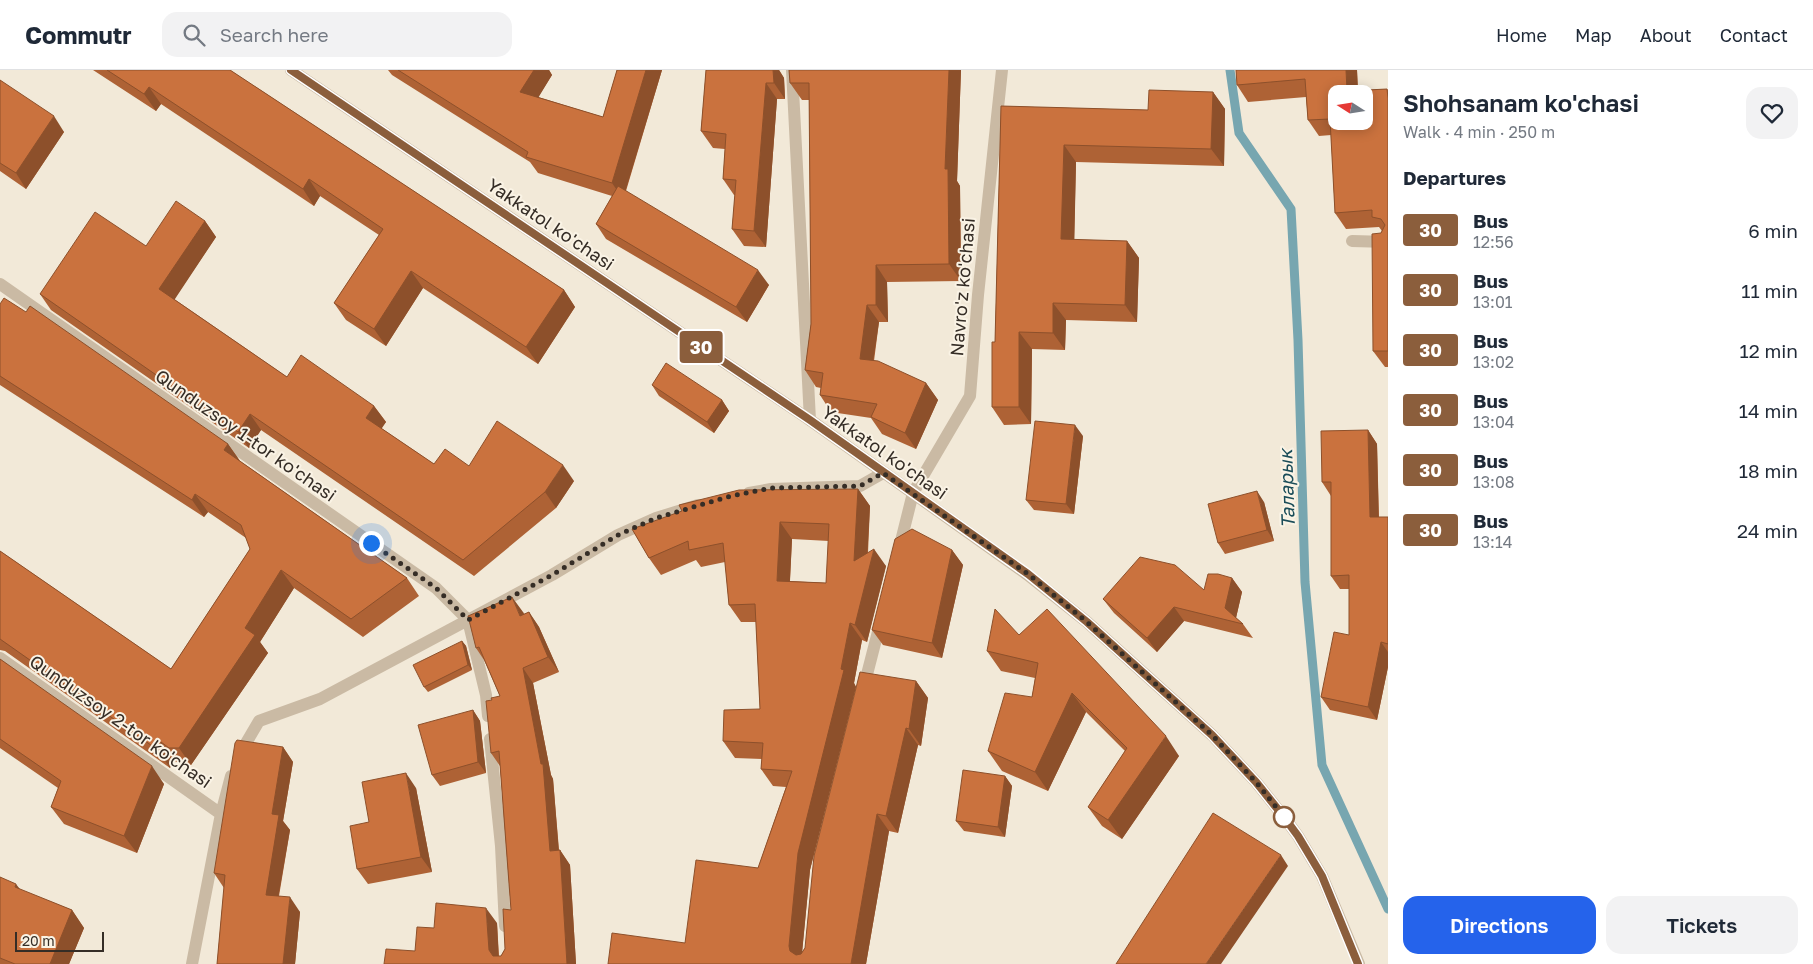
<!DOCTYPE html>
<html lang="en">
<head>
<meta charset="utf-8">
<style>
  :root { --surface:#fff; --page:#f2f2f3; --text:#1f2937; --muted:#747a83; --line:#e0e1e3; --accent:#2563eb }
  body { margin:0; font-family:"Golos Text",sans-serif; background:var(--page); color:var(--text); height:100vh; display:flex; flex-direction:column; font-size:19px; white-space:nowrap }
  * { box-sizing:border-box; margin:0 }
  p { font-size:16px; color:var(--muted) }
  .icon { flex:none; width:28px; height:28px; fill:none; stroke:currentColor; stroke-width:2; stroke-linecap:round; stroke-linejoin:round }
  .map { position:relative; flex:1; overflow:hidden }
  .sheet { display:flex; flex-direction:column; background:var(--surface); width:425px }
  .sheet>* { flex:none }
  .badge { padding:0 10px; border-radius:4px; font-size:18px; line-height:32px }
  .needle { width:32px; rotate:282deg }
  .buttons { position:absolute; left:1328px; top:15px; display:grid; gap:10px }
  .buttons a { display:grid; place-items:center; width:45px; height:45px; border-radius:10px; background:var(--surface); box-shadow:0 2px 12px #0003; font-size:25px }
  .scale { position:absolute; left:15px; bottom:12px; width:89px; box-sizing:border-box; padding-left:5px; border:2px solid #352d26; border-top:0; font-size:14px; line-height:18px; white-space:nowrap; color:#352d26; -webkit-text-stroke:4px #faf3e5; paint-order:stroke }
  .you { position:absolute; width:25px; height:25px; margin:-12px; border:4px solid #fff; border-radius:50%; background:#1a73e8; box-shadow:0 0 0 8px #1a73e833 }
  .map>.badge { position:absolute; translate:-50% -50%; box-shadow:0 0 0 2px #fff }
  h2 { padding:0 15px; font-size:19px; line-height:45px }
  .round { display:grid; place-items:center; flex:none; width:52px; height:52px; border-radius:15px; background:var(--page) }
  .head { display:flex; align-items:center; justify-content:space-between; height:85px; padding:0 15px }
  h1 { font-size:24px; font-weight:600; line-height:38px }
  .cta { display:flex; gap:10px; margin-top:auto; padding:10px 15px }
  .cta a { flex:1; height:58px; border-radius:15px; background:var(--accent); color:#fff; font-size:20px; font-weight:600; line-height:58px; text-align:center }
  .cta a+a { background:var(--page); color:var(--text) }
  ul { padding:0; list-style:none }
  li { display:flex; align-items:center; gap:15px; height:60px; padding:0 15px }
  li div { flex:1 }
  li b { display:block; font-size:19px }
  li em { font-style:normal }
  li .badge { min-width:55px; font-weight:700; text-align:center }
  header { display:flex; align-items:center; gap:30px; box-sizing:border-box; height:70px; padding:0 25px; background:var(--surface); border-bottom:1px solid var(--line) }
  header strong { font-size:24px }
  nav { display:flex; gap:28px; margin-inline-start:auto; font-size:18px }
  .search { width:350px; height:45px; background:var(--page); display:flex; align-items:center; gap:12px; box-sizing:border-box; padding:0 18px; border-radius:15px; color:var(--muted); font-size:19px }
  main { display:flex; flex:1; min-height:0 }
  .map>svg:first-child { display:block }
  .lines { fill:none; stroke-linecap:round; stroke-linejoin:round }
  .stream { stroke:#77a6b0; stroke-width:9 }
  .minor { stroke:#cabaa4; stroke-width:12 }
  .tertiary { stroke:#cabaa4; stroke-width:12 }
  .wall { fill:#ae6235; fill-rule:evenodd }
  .shaded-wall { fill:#8d502b }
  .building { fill:#ca723e; stroke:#8d502b; fill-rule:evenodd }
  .line-casing { stroke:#fff; stroke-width:11 }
  .line { stroke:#8b5e3c; stroke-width:8 }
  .walk { stroke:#352d26; stroke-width:5; stroke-dasharray:0 9 }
  .stop-dot { fill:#fff; stroke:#8b5e3c; stroke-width:2.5 }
  .labels { text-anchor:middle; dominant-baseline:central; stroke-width:4; stroke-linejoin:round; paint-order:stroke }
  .street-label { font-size:18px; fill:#352d26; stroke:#faf3e5 }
  .water-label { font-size:19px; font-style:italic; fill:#1a4c58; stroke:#faf3e5 }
</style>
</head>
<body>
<header>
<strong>Commutr</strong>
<div class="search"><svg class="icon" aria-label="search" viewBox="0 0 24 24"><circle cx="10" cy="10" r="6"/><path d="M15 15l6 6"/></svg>Search here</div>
<nav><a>Home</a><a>Map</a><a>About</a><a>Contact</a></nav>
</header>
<main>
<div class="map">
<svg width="1388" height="894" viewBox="0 0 1388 894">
  <rect width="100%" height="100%" fill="#f2e9d8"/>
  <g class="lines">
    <path class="stream" d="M1230 0 1239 63 1291 139 1298 270 1305 512 1322 695 1388 839"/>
    <path class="minor" d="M792 0 810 350
      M1352 171 1388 172
      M0 214 436 518 468 550 486 625 488 646
      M749 423 771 419 860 416 883 403
      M899 479 913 423 970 326 978 225 1002 0
      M0 588 221 744
      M863 620 881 550
      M490 669 501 776 505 856
      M239 685 259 651 320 629 552 505 618 465 656 448 698 435
      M192 894 221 744 231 706"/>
    <path class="tertiary" d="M291 0 810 350 1028 505 1087 552 1212 665 1256 712 1284 747 1298 766 1322 806 1359 894"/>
  </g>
  <path class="wall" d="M93 0H230L564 220 575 237 538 294 423 218 386 276 346 250 334 233 379 165 320 126 314 136 161 34 156 41Z
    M388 0H549L552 5 538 27 603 47 617 0H662L626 121 769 215 747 252 606 169 596 154 612 126 538 103 530 92 392 5Z
    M706 0H779L784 8 785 29H777L766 177 744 176 732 159 735 125H734L723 109 725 79 713 78 701 61Z
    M789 0H961L957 111 960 116 961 211 887 212 888 252H879L874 291 926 313 938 330 916 379 882 364 871 348 831 342 820 325 821 318 816 317 805 300 811 254 809 30H802L790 13Z
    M1236 0H1357L1358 21 1387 19 1388 20V297H1385L1373 281 1381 163 1382 161 1379 157 1346 159 1335 143 1331 65 1319 66 1308 50 1306 27 1248 32 1237 15Z
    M0 10 64 62 26 119 0 101Z
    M1213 22 1225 39 1224 96 1076 92 1074 170 1127 171 1139 188 1137 252 1066 250 1065 280 1032 279 1031 354 1004 355 992 337 995 272 1001 36 1148 40Z
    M205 151 216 167 174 229 287 307 374 336 386 352 381 358 434 394 469 396 574 411 556 438 474 506 261 360 249 378 51 240 40 224 146 176Z
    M0 234 228 374 240 391 407 508 419 526 363 567 294 518 260 572 268 583 191 695H182L173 690 170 698 5 581 0 580V481L171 599 250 479 246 468 208 442 204 447 0 315Z
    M652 315 722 330 729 341 714 363 659 326Z
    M1368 360 1377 374 1379 447H1388V597L1377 650 1330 640 1321 627 1349 565V519H1340L1331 506V426L1322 412Z
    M1083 366 1074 444 1034 440 1026 430Z
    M858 419 870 436 868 483 886 496 867 572 862 570 854 613 856 617 810 800 802 882 805 878 916 611 928 628 921 676 918 675 898 763 889 761 866 894H608L685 873 758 798 786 717 773 716 761 699 762 689 735 688 723 671 760 639 756 552H741L729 535 725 492 701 497 696 490 661 505 649 488 632 459ZM792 469 829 471 826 513 790 511Z
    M1264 432 1274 471 1225 484 1218 473Z
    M952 480 963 495 942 588 883 575 872 560Z
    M1232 508 1242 522 1236 548 1243 554 1253 568 1184 551 1157 582 1114 543 1103 529 1204 520Z
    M523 542 524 544 529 542 539 557 559 602 533 613 551 705 553 709 559 780H560L570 795 576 894H384L415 881 434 858 497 853 499 886H501L505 879 511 840 500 696 491 683 492 630 500 626 484 590 476 578Z
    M1019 565 1179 686 1122 769 1102 756 1088 737 1125 681 1086 642 1048 721 1002 701 988 681 1032 627 1035 608 1001 601 987 581Z
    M462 571 466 576 472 600 428 622 424 617Z
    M0 589 164 714 137 783 64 754 51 737 58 718 0 678Z
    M473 640 480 651 486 703 440 716 432 705Z
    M283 677 293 692 283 751 290 760 279 826 300 842 295 894H217L224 818 214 803Z
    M1005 706 1012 716 1005 767 964 761 956 751Z
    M416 718 432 802 368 814 357 799 369 752Z
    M0 807 20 820 72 840 84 858 69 894H0Z"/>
  <path class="shaded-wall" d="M534 0H549L552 5 532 38 520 22Z
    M646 0H662L623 129 612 113Z
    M773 0H779L784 8 785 29 774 13Z
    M949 0H961L957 111 960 116 961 211 949 194 945 99Z
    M1346 0H1357L1358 24 1347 21Z
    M766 13 777 29 766 177 754 161Z
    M149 17 161 34 156 41 144 24Z
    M1213 22 1225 39 1224 96 1211 79Z
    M54 46 64 62 26 119 16 103Z
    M1064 75 1076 92 1074 187 1061 169Z
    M309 109 320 126 314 136 303 119Z
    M205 151 216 167 171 235 159 219Z
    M1127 171 1139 188 1137 252 1125 235Z
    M876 195 887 212 888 252 876 235Z
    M758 200 769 215 747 252 736 237Z
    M411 201 423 218 386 276 374 259Z
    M564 220 575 237 538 294 526 277Z
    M1053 233 1066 250 1065 280 1053 263Z
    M867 235 879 252 871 306 860 289Z
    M1019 262 1032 279 1031 354 1019 337Z
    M926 313 938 330 916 379 905 363Z
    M722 330 729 341 714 363 707 352Z
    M374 336 386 352 378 364 366 348Z
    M250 344 261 360 249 378 238 362Z
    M1075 355 1083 366 1074 444 1066 434Z
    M1368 360 1377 374 1379 461 1370 447Z
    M228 374 240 391 224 380Z
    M563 395 574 411 556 438 545 422Z
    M858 419 870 436 866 508 854 491Z
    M1257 421 1264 432 1274 471 1267 460Z
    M195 424 208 442 204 447 192 430Z
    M780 452 792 469 789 528 777 511Z
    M874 479 886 496 867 572 855 555Z
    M952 480 963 495 942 588 932 573Z
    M281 500 294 518 260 572 268 583 191 695 179 678 245 558Z
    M1232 508 1242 522 1235 552 1225 538Z
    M512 527 523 542 531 560 520 546Z
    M1174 537 1184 551 1157 582 1147 568Z
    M529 542 539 557 559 602 548 587Z
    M850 553 862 570 854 613 856 617 810 800 801 894 790 881 789 876 798 783 841 599Z
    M462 571 466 576 472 600 468 595Z
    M1381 572 1388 582V597L1377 650 1368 637Z
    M523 598 533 613 551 705 553 709 560 796 550 781 541 694Z
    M916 611 928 628 921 676 909 659Z
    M1072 623 1086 642 1048 721 1035 702Z
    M473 640 480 651 486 703 478 692Z
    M906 658 918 675 898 763 886 746Z
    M1166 666 1179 686 1122 769 1108 750Z
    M161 672 173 690 170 698 158 680Z
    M283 677 293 692 283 751 290 760 276 840 266 825 272 744Z
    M152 696 164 714 137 783 124 766Z
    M406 703 416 718 432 802 421 787Z
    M1005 706 1012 716 1005 767 998 757Z
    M877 744 889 761 866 894H851Z
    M560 780 570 795 576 894H567Z
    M1281 785 1288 796 1221 894H1206Z
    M16 814 29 831 15 817Z
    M290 827 300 842 295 894H283Z
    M486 838 497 853 499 894 489 880Z
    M72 840 84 858 69 894H50Z"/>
  <path class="building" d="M107 0H230L564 220 526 277 411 201 374 259 334 233 383 159 309 109 303 119 149 17 144 24Z
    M398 0H534L520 22 603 47 617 0H646L612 113 526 87 528 82Z
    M706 0H773L774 13H766L754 161 732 159 736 110 723 109 726 64 701 61Z
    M789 0H949L945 99H948L949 194 876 195V235H867L860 289 878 291 926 313 905 363 871 347 877 334 820 325 823 303 805 300 811 254 809 13H790Z
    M1236 0H1346L1347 21 1387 19 1388 28V281H1373L1372 164 1381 163 1385 155 1381 149 1372 147V140L1335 143 1330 49 1308 50 1305 9 1237 15ZM1336 24H1364V51H1336Z
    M0 10 54 46 16 103 0 93Z
    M1149 20 1213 22 1211 79 1064 75 1061 169 1127 171 1125 235 1053 233V263L1019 262V337H992V272H995L1001 36 1148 40Z
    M618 116 758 200 736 237 596 154Z
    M176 131 205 151 159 219 287 307 301 285 374 336 366 348 434 394 445 379 469 396 497 351 563 395 545 422 463 490 250 344 238 362 40 224 95 142 146 176Z
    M4 228 26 242 30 236 228 374 224 380 407 508 351 549 281 500 245 558 255 565 179 678H169L161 672 158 680 0 569V481L171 599 250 479 241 455 195 424 192 430 0 306V234Z
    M666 293 722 330 707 352 652 315Z
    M1035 351 1075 355 1066 434 1026 430Z
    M1368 360 1370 447H1388V574L1381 572 1368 637 1321 627 1334 562 1349 565V505L1331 506V412H1322L1321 361Z
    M858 419 854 491 874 479 855 555 850 553 841 599 844 600 798 783 789 876 790 881 796 885 801 884 805 878 814 786 860 602 916 611 909 659 906 658 886 746 877 744 851 894H608L612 863 685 873 696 790 758 798 792 701 761 699 763 673 723 671 724 640 760 639 755 534 729 535 723 473 689 480 688 471 649 488 632 459 682 441 679 435 739 420ZM780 452 829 454 826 513 777 511Z
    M1257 421 1267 460 1218 473 1208 434Z
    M912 459 952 480 932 573 872 560 895 469Z
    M1140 487 1175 495 1204 520 1208 504H1218L1232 508 1225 538 1243 554 1174 537 1147 568 1103 529Z
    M512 527 520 546 529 542 548 587 523 598 541 694H543L550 781 560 780 567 894H384L386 879 415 881 417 857 434 858 436 833 486 838 489 880 493 886H501L505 879 503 839 511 840 499 681 491 683 486 631 492 630 491 628 500 626 479 577 476 578 468 546Z
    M995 539 1019 565 1047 539 1166 666 1108 750 1088 737 1127 678 1072 623 1035 702 988 681 1005 623 1032 627 1038 593 987 581Z
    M462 571 468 595 424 617 413 595Z
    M0 589 152 696 124 766 51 737 61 711 0 669Z
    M473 640 478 692 432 705 418 655Z
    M237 670 283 677 272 744 279 745 266 825 290 827 283 894H217L225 805 214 803 235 673Z
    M963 700 1005 706 998 757 956 751Z
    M406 703 421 787 357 799 350 756 369 752 362 712Z
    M1213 743 1281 785 1206 894H1116Z
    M0 807 16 814 15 817 72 840 50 894H15L0 888Z"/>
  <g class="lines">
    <defs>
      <path id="line" d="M291 0 810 350 1028 504 1087 552 1212 665 1256 712 1284 747 1298 766 1322 806 1358 894"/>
    </defs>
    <use href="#line" class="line-casing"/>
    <use href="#line" class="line"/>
    <path class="walk" d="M371 473 436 518 468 550 552 505 618 465 656 448 731 426 771 418 860 416 883 403 1028 504 1087 552 1212 665 1256 712 1284 747"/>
  </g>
  <circle class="stop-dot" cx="1284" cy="747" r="10"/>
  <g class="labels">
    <g class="street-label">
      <text transform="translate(551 154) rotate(34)">Yakkatol ko'chasi</text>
      <text transform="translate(962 217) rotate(-85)">Navro'z ko'chasi</text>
      <text transform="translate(246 365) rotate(35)">Qunduzsoy 1-tor ko'chasi</text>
      <text transform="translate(885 382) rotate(35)">Yakkatol ko'chasi</text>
      <text transform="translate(121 651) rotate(35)">Qunduzsoy 2-tor ko'chasi</text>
    </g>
    <g class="water-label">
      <text transform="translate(1286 419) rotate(-92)">Таларык</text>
    </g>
  </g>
</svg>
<div class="buttons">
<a><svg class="needle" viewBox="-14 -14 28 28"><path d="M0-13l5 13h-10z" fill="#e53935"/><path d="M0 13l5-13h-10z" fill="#747a83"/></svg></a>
</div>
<div class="scale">20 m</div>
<div class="you" style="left:371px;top:473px"></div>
<b class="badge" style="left:701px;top:277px;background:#8b5e3c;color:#fff">30</b>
</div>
<section class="sheet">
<div class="head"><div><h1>Shohsanam ko'chasi</h1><p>Walk · 4 min · 250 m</p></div><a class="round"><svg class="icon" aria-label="heart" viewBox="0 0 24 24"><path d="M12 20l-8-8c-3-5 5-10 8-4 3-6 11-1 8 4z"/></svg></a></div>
<h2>Departures</h2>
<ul>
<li><span class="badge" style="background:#8b5e3c;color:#fff">30</span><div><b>Bus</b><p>12:56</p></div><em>6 min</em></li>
<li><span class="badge" style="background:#8b5e3c;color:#fff">30</span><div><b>Bus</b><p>13:01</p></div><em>11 min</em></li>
<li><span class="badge" style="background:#8b5e3c;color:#fff">30</span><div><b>Bus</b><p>13:02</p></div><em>12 min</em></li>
<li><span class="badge" style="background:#8b5e3c;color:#fff">30</span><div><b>Bus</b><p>13:04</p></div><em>14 min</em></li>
<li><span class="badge" style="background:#8b5e3c;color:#fff">30</span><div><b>Bus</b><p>13:08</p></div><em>18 min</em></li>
<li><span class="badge" style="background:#8b5e3c;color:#fff">30</span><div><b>Bus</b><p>13:14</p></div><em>24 min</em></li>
</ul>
<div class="cta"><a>Directions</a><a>Tickets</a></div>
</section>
</main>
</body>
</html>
